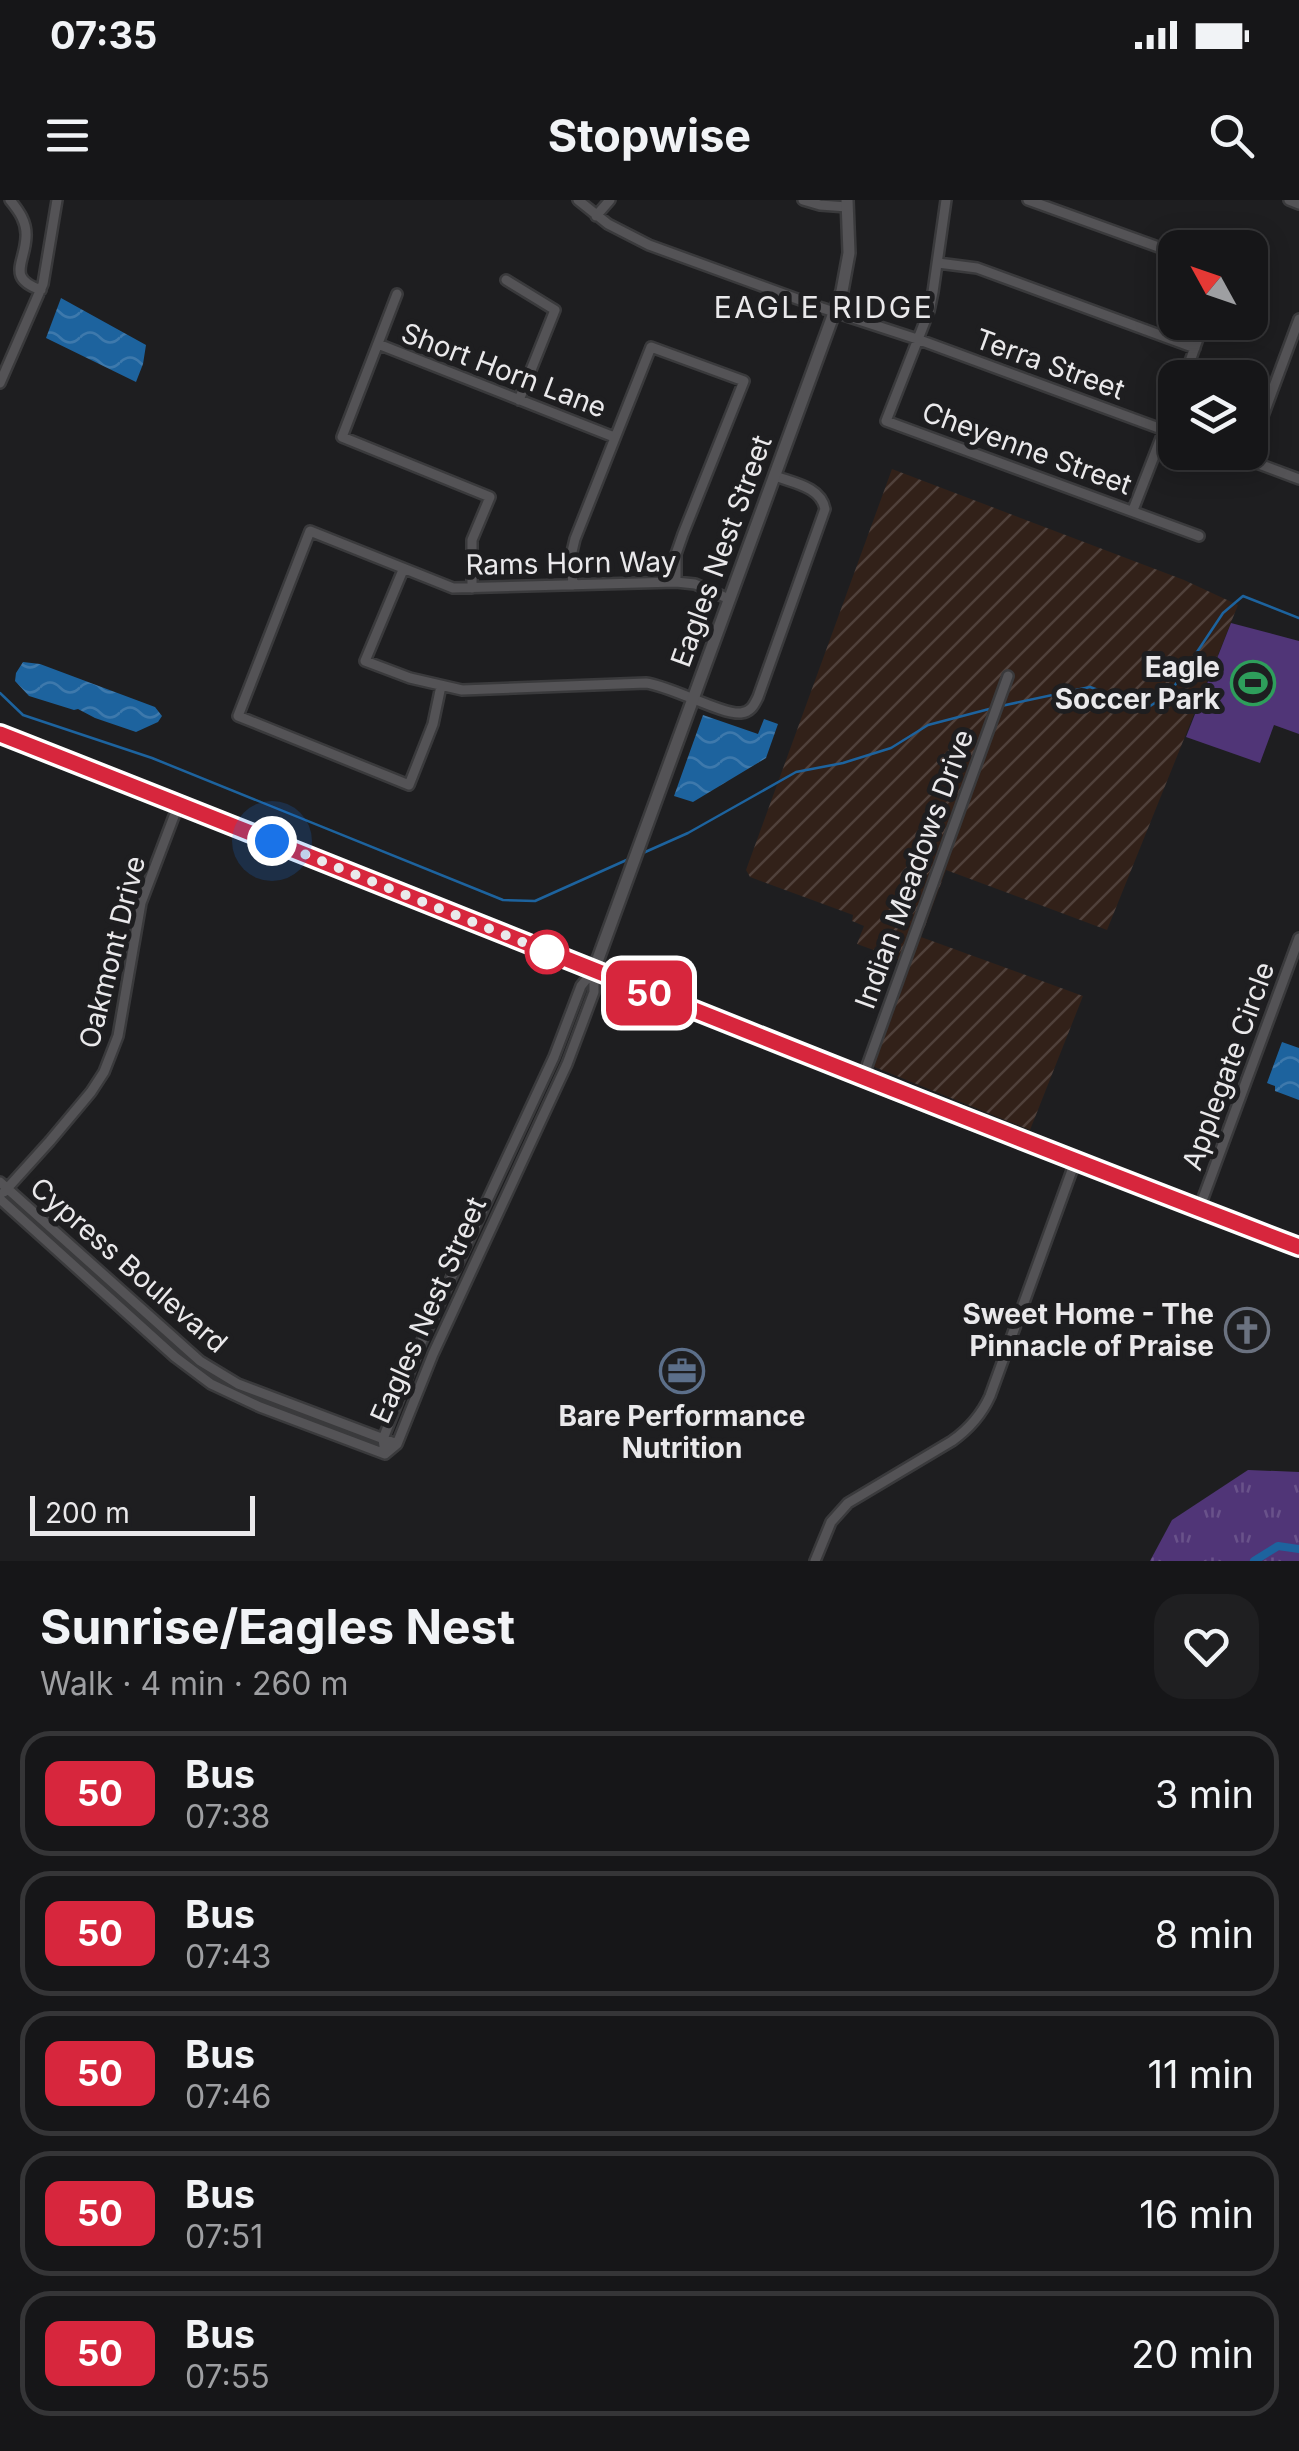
<!DOCTYPE html>
<html lang="en">
<head>
<meta charset="utf-8">
<style>
  :root { --surface:#161618; --page:#1f1f21; --text:#f1f3f6; --muted:#9e9fa2; --line:#353537 }
  body { margin:0; font-family:Inter,sans-serif; background:var(--page); color:var(--text); height:100vh; display:flex; flex-direction:column; font-size:38px; white-space:nowrap }
  * { box-sizing:border-box; margin:0 }
  p { font-size:32px; color:var(--muted) }
  .icon { flex:none; width:55px; height:55px; fill:none; stroke:currentColor; stroke-width:2; stroke-linecap:round; stroke-linejoin:round }
  .map { position:relative; height:1361px; overflow:hidden }
  .side { display:flex; flex-direction:column; background:var(--surface); flex:1 }
  .side>* { flex:none }
  .badge { padding:0 20px; border-radius:15px; font-size:35px; line-height:65px }
  .needle { width:65px; rotate:310deg }
  .tools { position:absolute; left:1158px; top:30px; display:grid; gap:20px }
  .tools a { display:grid; place-items:center; width:110px; height:110px; border-radius:20px; background:var(--surface); box-shadow:0 5px 25px #0003,0 0 0 2px var(--line); font-size:50px }
  .scale { position:absolute; left:30px; bottom:25px; width:225px; box-sizing:border-box; padding-left:10px; border:5px solid #eae9eb; border-top:0; font-size:28px; line-height:35px; white-space:nowrap; color:#eae9eb; -webkit-text-stroke:8px #1e1e20; paint-order:stroke }
  .you { position:absolute; width:50px; height:50px; margin:-25px; border:8px solid #fff; border-radius:50%; background:#1a73e8; box-shadow:0 0 0 15px #1a73e833 }
  .map>.badge { position:absolute; translate:-50% -50%; box-shadow:0 0 0 5px #fff }
  .round { display:grid; place-items:center; flex:none; width:105px; height:105px; border-radius:30px; background:var(--page) }
  .headline { display:flex; align-items:center; justify-content:space-between; height:170px; padding:0 40px }
  h1 { font-size:48px; font-weight:700; line-height:75px }
  ul { padding:0; list-style:none }
  li { display:flex; align-items:center; gap:30px; height:125px; margin:0 20px 15px; padding:0 20px; border:5px solid var(--line); border-radius:30px }
  li div { flex:1 }
  li b { display:block; font-size:38px }
  li em { font-style:normal }
  li .badge { min-width:110px; font-weight:700; text-align:center }
  .status { display:flex; justify-content:space-between; align-items:center; height:70px; padding:0 50px; background:var(--surface); direction:ltr }
  .status svg { height:28px; fill:currentColor }
  header { display:flex; justify-content:space-between; align-items:center; height:130px; padding:0 40px; background:var(--surface); font-size:45px; font-weight:700 }
  .map>svg:first-child { display:block }
  .industrial { fill:url(#industrial-furrows) }
  .grass { fill:url(#grass-tufts) }
  .pitch { fill:#503577 }
  .water { fill:url(#water-waves) }
  .lines { fill:none; stroke-linecap:round; stroke-linejoin:round }
  .stream { stroke:#1d639e; stroke-width:2.5 }
  .canal { stroke:#1d639e; stroke-width:8 }
  .minor-casing { stroke:#3a3a3c; stroke-width:14 }
  .tertiary-casing { stroke:#3a3a3c; stroke-width:16 }
  .secondary-casing { stroke:#3a3a3c; stroke-width:18 }
  .minor { stroke:#545356; stroke-width:9 }
  .tertiary { stroke:#545356; stroke-width:11 }
  .secondary { stroke:#545356; stroke-width:12 }
  .line-casing { stroke:#fff; stroke-width:22 }
  .line { stroke:#d7263d; stroke-width:15 }
  .walk { stroke:#eae9eb; stroke-width:10; stroke-dasharray:0 18 }
  .stop-dot { fill:#fff; stroke:#d7263d; stroke-width:5 }
  .labels { text-anchor:middle; dominant-baseline:central; stroke-width:10; stroke-linejoin:round; paint-order:stroke }
  .street-label { font-size:28px; fill:#eae9eb; stroke:#1e1e20 }
  .poi-label { font-size:28px; font-weight:bold; fill:#eae9eb; stroke:#1e1e20; text-anchor:end }
  .neighbourhood-label { font-size:30px; letter-spacing:2.5px; fill:#eae9eb; stroke:#1e1e20 }
</style>
</head>
<body>
<div class="status"><b>07:35</b><svg viewBox="0 0 49 12"><path d="M0 12V9h3v3zM5 12V6h3v6zM10 12V3h3v9zM15 12V0h3v12zM26 1h20v11H26zM47 4h2v5h-2z"/></svg></div>
<header><svg class="icon" aria-label="menu" viewBox="0 0 24 24"><path d="M4 6h16M4 12h16M4 18h16"/></svg>Stopwise<svg class="icon" aria-label="search" viewBox="0 0 24 24"><circle cx="10" cy="10" r="6"/><path d="M15 15l6 6"/></svg></header>
<div class="map">
<svg width="1299" height="1361" viewBox="0 0 1299 1361">
  <defs>
    <pattern id="industrial-furrows" width="10" height="10" patternUnits="userSpaceOnUse" patternTransform="scale(2.5)"><rect width="10" height="10" fill="#322119"/><path d="M-1 1l2-2M0 10L10 0M9 11l2-2" fill="none" stroke="#50413b"/></pattern>
    <pattern id="grass-tufts" width="24" height="20" patternUnits="userSpaceOnUse" patternTransform="scale(2.5)"><rect width="24" height="20" fill="#503577"/><path d="M3 7l-1-3M5 7V3M7 7l1-3M15 17l-1-3M17 17v-4M19 17l1-3" fill="none" stroke="#69528a"/></pattern>
    <pattern id="water-waves" width="16" height="10" patternUnits="userSpaceOnUse" patternTransform="scale(2.5)"><rect width="16" height="10" fill="#1d639e"/><path d="M0 5q4-4 8 0t8 0" fill="none" stroke="#3e79ac"/></pattern>
  </defs>
  <rect width="100%" height="100%" fill="#1e1e20"/>
  <path class="industrial" d="M892 269 1184 380 1238 405 1107 730 946 670 921 737 1083 796 1030 930 872 866 909 763 857 744 864 726 852 721 853 715 750 677 746 670Z"/>
  <path class="grass" d="M1248 1270 1299 1272V1361H1150L1172 1320Z"/>
  <path class="pitch" d="M1231 423 1299 441V534L1274 525 1260 563 1186 537Z"/>
  <path class="water" d="M61 98 146 145 143 164 136 182 46 138Z
    M23 462 40 464 155 507 162 516 158 522 136 532 95 518 78 509 74 510 29 496 15 481 16 473Z
    M703 515 758 534 764 519 778 524 766 558 693 602 674 596Z
    M1282 842 1299 848V900L1275 891V886L1267 883Z"/>
  <g class="lines">
    <path class="stream" d="M0 493 23 515 152 558 503 700 535 701 631 658
      M1001 506 1090 487 1147 508 1169 494 1223 413 1243 396 1299 418
      M643 653 688 633 796 572 843 563 891 548 928 525 993 508"/>
    <path class="canal" d="M1254 1361 1278 1346 1299 1349"/>
    <defs>
      <path id="minor" d="M10 0C19 11 27 22 26 37 25 63 6 78 41 90
        M578 0 608 24 649 45 822 108 917 139 1175 234
        M803 0 820 5 847 7
        M946 0 933 92 929 111 886 221 1199 336
        M1028 0 1175 53
        M1289 0 1299 4
        M596 16 610 0
        M938 63 977 68 1195 148
        M506 80 555 110 519 200
        M397 94 342 237 490 297 472 340V388
        M378 144 614 237
        M1184 178 1204 122
        M0 183 43 84 57 0
        M1250 251 1299 119
        M1227 252 1299 279
        M1133 310 1175 202
        M403 370 365 461 410 478 462 490 646 483C671 486 722 515 741 513 751 512 754 505 758 497L825 309C821 287 794 283 775 276
        M573 385 571 356 575 339 651 147 744 181 683 334 676 354V382
        M441 486 433 524 409 585 238 516 310 331 453 388 676 382 695 384 729 399
        M863 877 1008 476
        M0 982 200 1161 238 1184 397 1244
        M4 992 50 941 91 892 104 872 118 836 141 703 179 603
        M0 999 175 1157 211 1184 260 1207 385 1254
        M1199 1009 1299 738
        M385 1254 397 1244 433 1154 567 864 594 792V770
        M385 1254 383 1239 419 1147 554 857 581 786 594 770
        M815 1361 831 1322 848 1303 952 1241C969 1229 981 1216 990 1196L1075 962"/>
      <path id="tertiary" d="M594 770 842 91 849 53 847 0"/>
      <path id="secondary" d="M0 534 179 603 943 911 1299 1047"/>
    </defs>
    <use href="#minor" class="minor-casing"/>
    <use href="#tertiary" class="tertiary-casing"/>
    <use href="#secondary" class="secondary-casing"/>
    <use href="#minor" class="minor"/>
    <use href="#tertiary" class="tertiary"/>
    <use href="#secondary" class="secondary"/>
  </g>
  <g class="lines">
    <defs>
      <path id="line" d="M0 534C434 704 864 881 1299 1047"/>
    </defs>
    <use href="#line" class="line-casing"/>
    <use href="#line" class="line"/>
    <path class="walk" d="M272 641 547 752"/>
  </g>
  <defs>
    <symbol id="stadium-ring" viewBox="-11 -11 22 22"><circle r="9.5" fill="#1e1e20" stroke="#2e9e5b" stroke-width="1.5"/><path d="M0-5a6.5 5 0 1 0 0 10a6.5 5 0 1 0 0-10ZM-3.5-1.8h7v3.6h-7Z" fill="#2e9e5b"/></symbol>
    <symbol id="church-ring" viewBox="-11 -11 22 22"><circle r="9.5" fill="#1e1e20" stroke="#6b7280" stroke-width="1.5"/><path d="M-1.2-6h2.4v3.5h3.3v2.4h-3.3V6h-2.4V-.1h-3.3v-2.4h3.3Z" fill="#6b7280"/></symbol>
    <symbol id="office-ring" viewBox="-11 -11 22 22"><circle r="9.5" fill="#1e1e20" stroke="#5c6f8a" stroke-width="1.5"/><path d="M-6-3h4V-5.5h4V-3h4V5H-6ZM-1-4.5V-3h2v-1.5ZM-6 0V1H6V0Z" fill="#5c6f8a"/></symbol>
  </defs>
  <g fill-rule="evenodd">
    <use href="#stadium-ring" x="1228" y="458" width="50" height="50"/>
    <use href="#church-ring" x="1222" y="1105" width="50" height="50"/>
    <use href="#office-ring" x="657" y="1146" width="50" height="50"/>
  </g>
  <circle class="stop-dot" cx="547" cy="752" r="20"/>
  <g class="labels">
    <g class="street-label">
      <text transform="translate(1050 164) rotate(20)">Terra Street</text>
      <text transform="translate(504 170) rotate(21)">Short Horn Lane</text>
      <text transform="translate(1027 248) rotate(20)">Cheyenne Street</text>
      <text transform="translate(721 351) rotate(-70)">Eagles Nest Street</text>
      <text transform="translate(571 363) rotate(-1)">Rams Horn Way</text>
      <text transform="translate(914 669) rotate(-70)">Indian Meadows Drive</text>
      <text transform="translate(112 752) rotate(-76)">Oakmont Drive</text>
      <text transform="translate(1228 866) rotate(-70)">Applegate Circle</text>
      <text transform="translate(129 1065) rotate(41)">Cypress Boulevard</text>
      <text transform="translate(428 1110) rotate(-66)">Eagles Nest Street</text>
    </g>
    <g class="poi-label">
      <text x="1220" y="467">Eagle<tspan x="1220" dy="32">Soccer Park</tspan></text>
      <text x="1214" y="1114">Sweet Home - The<tspan x="1214" dy="32">Pinnacle of Praise</tspan></text>
      <text x="682" y="1216" text-anchor="middle">Bare Performance<tspan x="682" dy="32">Nutrition</tspan></text>
    </g>
    <g class="neighbourhood-label">
      <text x="824" y="107">EAGLE RIDGE</text>
    </g>
  </g>
</svg>
<div class="tools">
<a><svg class="needle" viewBox="-14 -14 28 28"><path d="M0-13l5 13h-10z" fill="#e53935"/><path d="M0 13l5-13h-10z" fill="#9e9fa2"/></svg></a>
<a><svg class="icon" aria-label="layers" viewBox="0 0 24 24"><path d="M12 4l9 5-9 5-9-5zM3 14l9 5 9-5"/></svg></a>
</div>
<div class="scale">200 m</div>
<div class="you" style="left:272px;top:641px"></div>
<b class="badge" style="left:649px;top:793px;background:#d7263d;color:#fff">50</b>
</div>
<section class="side">
<div class="headline"><div><h1>Sunrise/Eagles Nest</h1><p>Walk · 4 min · 260 m</p></div><a class="round"><svg class="icon" aria-label="heart" viewBox="0 0 24 24"><path d="M12 20l-8-8c-3-5 5-10 8-4 3-6 11-1 8 4z"/></svg></a></div>
<ul>
<li><span class="badge" style="background:#d7263d;color:#fff">50</span><div><b>Bus</b><p>07:38</p></div><em>3 min</em></li>
<li><span class="badge" style="background:#d7263d;color:#fff">50</span><div><b>Bus</b><p>07:43</p></div><em>8 min</em></li>
<li><span class="badge" style="background:#d7263d;color:#fff">50</span><div><b>Bus</b><p>07:46</p></div><em>11 min</em></li>
<li><span class="badge" style="background:#d7263d;color:#fff">50</span><div><b>Bus</b><p>07:51</p></div><em>16 min</em></li>
<li><span class="badge" style="background:#d7263d;color:#fff">50</span><div><b>Bus</b><p>07:55</p></div><em>20 min</em></li>
</ul>
</section>
</body>
</html>
